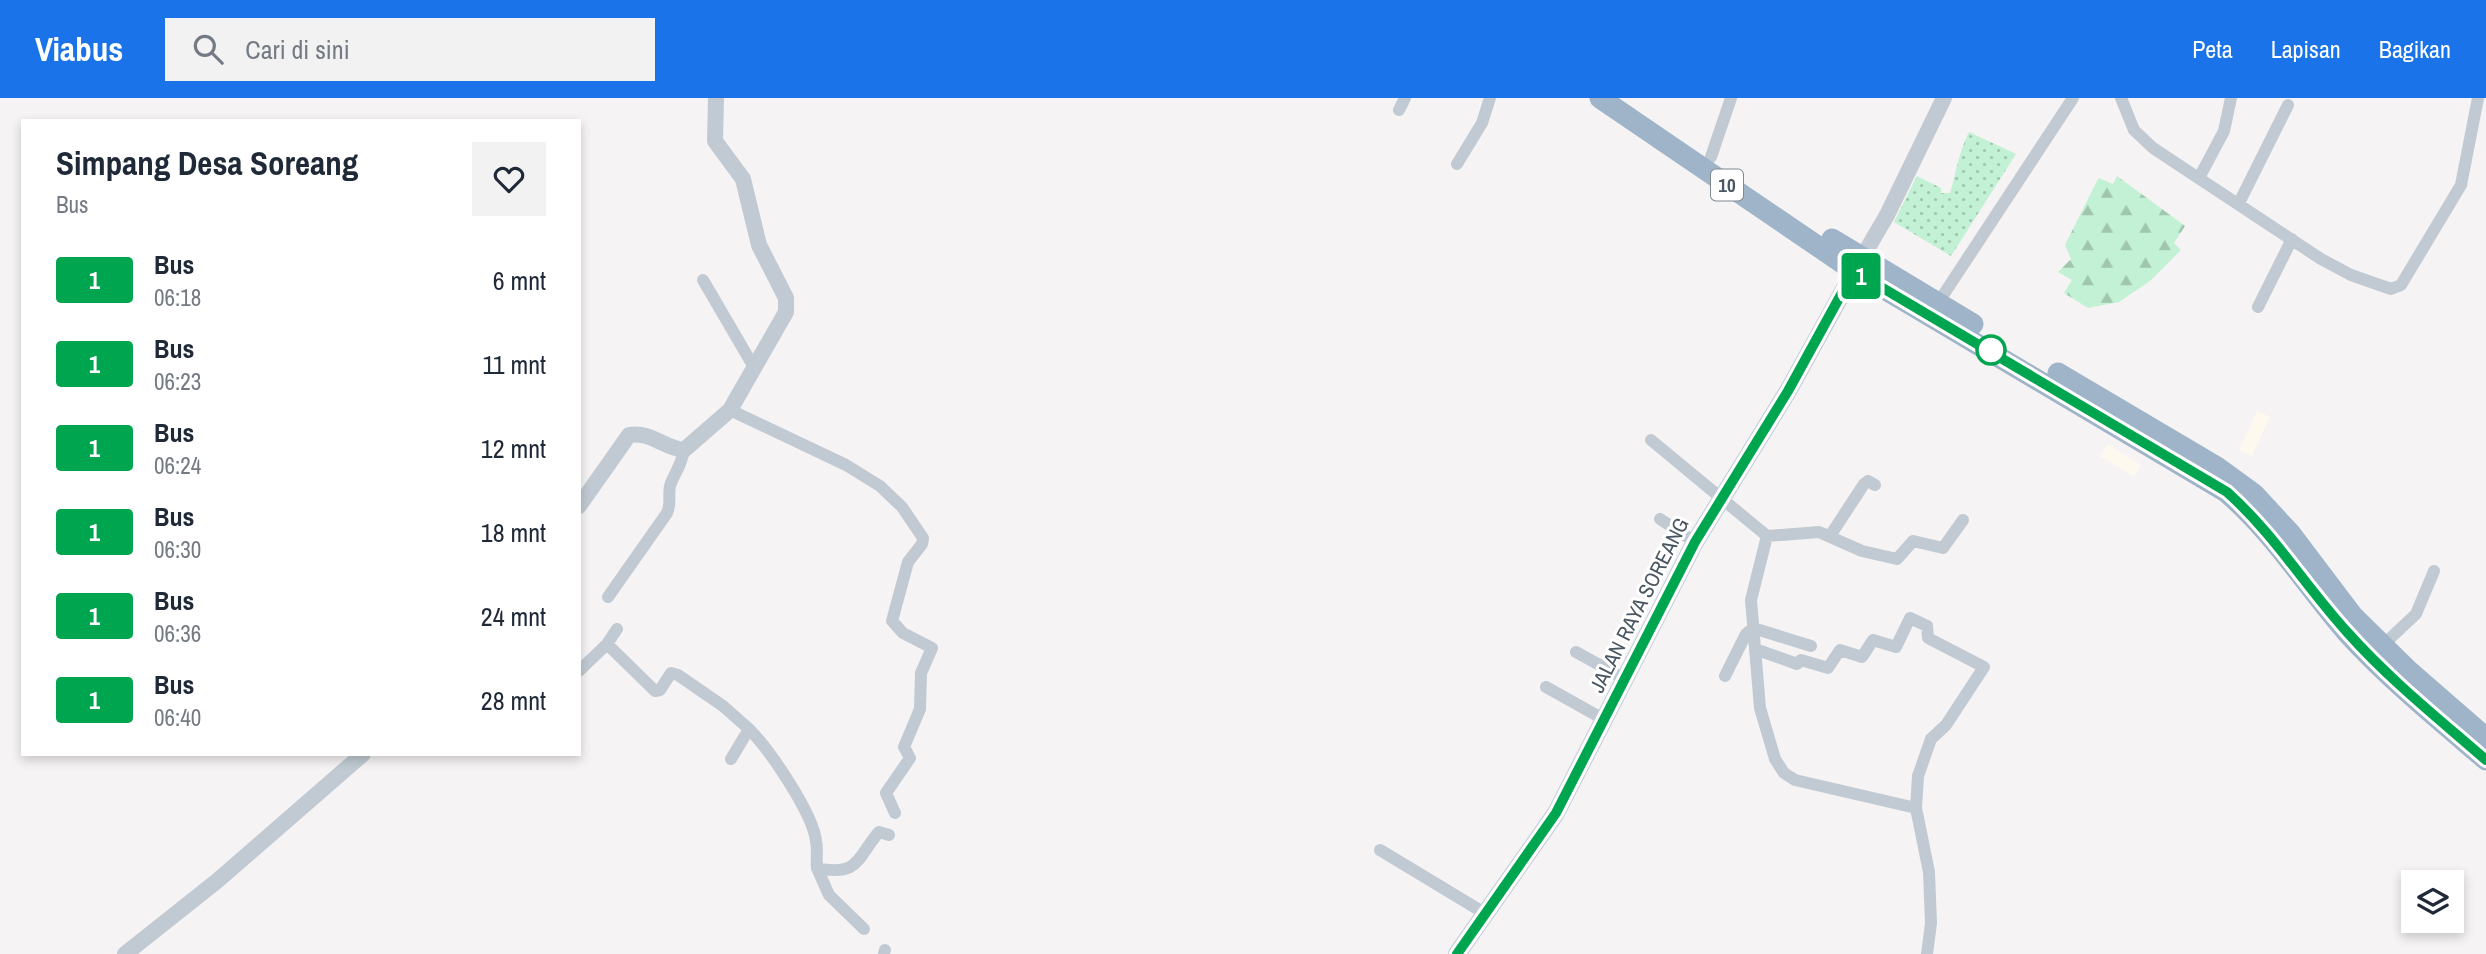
<!DOCTYPE html>
<html lang="id">
<head>
<meta charset="utf-8">
<style>
  :root { --surface:#fff; --page:#f2f2f3; --text:#1f2937; --muted:#747a83; --accent:#1a73e8 }
  body { margin:0; font-family:"Archivo Narrow",sans-serif; background:var(--page); color:var(--text); height:100vh; display:flex; flex-direction:column; font-size:26px; white-space:nowrap }
  * { box-sizing:border-box; margin:0 }
  p { font-size:23px; color:var(--muted) }
  .icon { flex:none; width:38px; height:38px; fill:none; stroke:currentColor; stroke-width:2; stroke-linecap:round; stroke-linejoin:round }
  .map { position:relative; flex:1; overflow:hidden }
  .panel { position:absolute; left:21px; top:21px; width:560px; height:637px; display:flex; flex-direction:column; background:var(--surface); border-radius:0px; box-shadow:0 4px 10px #0003 }
  .panel>* { flex:none }
  .badge { padding:0 14px; border-radius:5px; font-size:24px; line-height:46px }
  .buttons { position:absolute; left:2401px; top:772px; display:grid; gap:14px }
  .buttons a { display:grid; place-items:center; width:63px; height:63px; border-radius:0px; background:var(--surface); box-shadow:0 4px 10px #0003; font-size:35px }
  .map>.badge { position:absolute; translate:-50% -50%; box-shadow:0 0 0 4px #fff }
  .round { display:grid; place-items:center; flex:none; width:74px; height:74px; border-radius:0px; background:var(--page) }
  .overview { display:flex; align-items:center; justify-content:space-between; height:119px; padding:0 35px }
  h1 { font-size:33px; font-weight:700; line-height:52px }
  ul { padding:0; list-style:none }
  li { display:flex; align-items:center; gap:21px; height:84px; padding:0 35px }
  li div { flex:1 }
  li b { display:block; font-size:26px }
  li em { font-style:normal }
  li .badge { min-width:77px; font-weight:700; text-align:center }
  header { display:flex; align-items:center; gap:42px; box-sizing:border-box; height:98px; padding:0 35px; background:var(--accent); color:#fff }
  header strong { font-size:33px }
  nav { display:flex; gap:38px; margin-inline-start:auto; font-size:24px }
  .search { width:490px; height:63px; background:var(--page); display:flex; align-items:center; gap:18px; box-sizing:border-box; padding:0 24px; border-radius:0px; color:var(--muted); font-size:26px }
  .map>svg:first-child { display:block }
  .commercial { fill:#fdf9ef }
  .grass { fill:url(#grass-dots) }
  .forest { fill:url(#forest-firs) }
  .lines { fill:none; stroke-linecap:round; stroke-linejoin:round }
  .minor { stroke:#c1cad2; stroke-width:12 }
  .tertiary { stroke:#c1cad2; stroke-width:16 }
  .secondary { stroke:#c1cbd6; stroke-width:18 }
  .trunk { stroke:#9fb4c9; stroke-width:21 }
  .line-casing { stroke:#fff; stroke-width:16 }
  .line { stroke:#00a64f; stroke-width:10 }
  .stop-dot { fill:#fff; stroke:#00a64f; stroke-width:3.5 }
  .labels { text-anchor:middle; dominant-baseline:central; stroke-width:6; stroke-linejoin:round; paint-order:stroke }
  .shield { fill:#fff; stroke:#808990; stroke-width:2 }
  .shield-label { font-size:19px; font-weight:bold; fill:#4a5661 }
  .street-label { font-size:21px; fill:#4a5661; stroke:#fff }
</style>
</head>
<body>
<header>
<strong>Viabus</strong>
<div class="search"><svg class="icon" aria-label="search" viewBox="0 0 24 24"><circle cx="10" cy="10" r="6"/><path d="M15 15l6 6"/></svg>Cari di sini</div>
<nav><a>Peta</a><a>Lapisan</a><a>Bagikan</a></nav>
</header>
<div class="map">
<svg width="2486" height="856" viewBox="0 0 2486 856">
  <defs>
    <pattern id="grass-dots" width="8" height="8" patternUnits="userSpaceOnUse" patternTransform="scale(1.75)"><rect width="8" height="8" fill="#c3f1d5"/><path d="M2 2h.1M6 6h.1" fill="none" stroke="#a0c6b0" stroke-width="1.8" stroke-linecap="round"/></pattern>
    <pattern id="forest-firs" width="22" height="20" patternUnits="userSpaceOnUse" patternTransform="scale(1.75)"><rect width="22" height="20" fill="#c3f1d5"/><path d="M5 1l3.5 6h-7zM16 11l3.5 6h-7z" fill="#a0c6b0"/></pattern>
  </defs>
  <rect width="100%" height="100%" fill="#f5f3f3"/>
  <path class="commercial" d="M2257 313 2270 319 2252 358 2239 352Z
    M2108 346 2141 367 2134 379 2100 358Z"/>
  <path class="grass" d="M1969 34 2016 56 1951 158 1894 124 1917 78 1941 90V95H1950C1956 75 1959 53 1969 34Z"/>
  <path class="forest" d="M2117 78 2185 128 2174 145 2181 152 2150 183 2119 204 2088 210 2064 195 2072 182 2058 174 2071 161 2065 147 2097 83 2099 80 2113 86Z"/>
  <g class="lines">
    <path class="minor" d="M2121 0 2134 32 2153 50 2321 161 2351 177 2391 191 2401 187 2461 87 2478 0
      M1399 12 1405 0
      M1711 59 1731 0
      M1457 66 1482 25 1490 0
      M2199 80 2224 33 2231 0
      M2239 105 2288 7
      M703 182 755 271
      M1938 205 2073 0
      M2258 209 2292 141
      M730 312 846 367 880 388 902 409 923 440 922 446 908 464 892 523 903 535 932 550 921 575 920 611 904 649 910 660 886 695 895 715
      M1651 342 1767 438 1751 502 1760 610 1775 661 1784 675 1795 682 1916 710
      M1660 421 1695 444
      M1767 438 1819 434 1862 453 1897 461 1913 443 1943 450 1963 422
      M1830 438 1864 386 1868 383 1875 387
      M608 499 667 415C672 405 667 394 671 385 677 371 681 368 684 352
      M607 546 617 531
      M2383 547 2416 516 2434 473
      M1755 551 1797 566 1801 562 1828 570 1840 552 1862 559 1873 542 1896 549 1910 520 1927 528 1928 540 1984 569 1946 627 1931 641 1918 678 1916 710 1929 774 1931 825 1927 856
      M1576 554 1625 581
      M579 573 607 546 655 593 660 592 671 575 678 577 723 608 749 631 731 661
      M1725 578 1746 536 1753 530 1811 548
      M1546 589 1605 622
      M749 631C769 651 813 715 816 743 818 752 816 761 817 770 860 779 857 759 879 734L889 737
      M1380 752 1486 816
      M817 770 829 797 864 831
      M884 856 885 852"/>
    <path class="tertiary" d="M1862 160 1887 117 1944 0
      M579 408 629 337C650 333 664 350 684 352L730 312 786 214V200L759 147 743 81 715 43 716 0
      M125 856 217 783 363 656"/>
    <path class="secondary" d="M1457 856 1556 715 1695 444 1788 293 1861 161"/>
    <path class="trunk" d="M1600 0 1854 173 2226 394C2275 436 2306 488 2348 536 2390 582 2438 621 2486 662
      M1832 141 1973 226
      M2058 275 2217 369 2254 396 2291 436 2353 518 2409 573 2486 640"/>
  </g>
  <g class="lines">
    <defs>
      <path id="line" d="M1457 856 1556 715 1695 444 1788 293 1854 173 2227 394C2275 437 2305 488 2348 535 2390 582 2439 621 2486 662"/>
    </defs>
    <use href="#line" class="line-casing"/>
    <use href="#line" class="line"/>
  </g>
  <circle class="stop-dot" cx="1991" cy="252" r="14"/>
  <g class="labels">
    <rect class="shield" x="1711" y="71.5" width="32" height="31" rx="5"/>
    <g class="shield-label">
      <text x="1727" y="87">10</text>
    </g>
    <g class="street-label">
      <text transform="translate(1639 507) rotate(-63)">JALAN RAYA SOREANG</text>
    </g>
  </g>
</svg>
<div class="buttons">
<a><svg class="icon" aria-label="layers" viewBox="0 0 24 24"><path d="M12 4l9 5-9 5-9-5zM3 14l9 5 9-5"/></svg></a>
</div>
<b class="badge" style="left:1861px;top:178px;background:#00a64f;color:#fff">1</b>
<section class="panel">
<div class="overview"><div><h1>Simpang Desa Soreang</h1><p>Bus</p></div><a class="round"><svg class="icon" aria-label="heart" viewBox="0 0 24 24"><path d="M12 20l-8-8c-3-5 5-10 8-4 3-6 11-1 8 4z"/></svg></a></div>
<ul>
<li><span class="badge" style="background:#00a64f;color:#fff">1</span><div><b>Bus</b><p>06:18</p></div><em>6 mnt</em></li>
<li><span class="badge" style="background:#00a64f;color:#fff">1</span><div><b>Bus</b><p>06:23</p></div><em>11 mnt</em></li>
<li><span class="badge" style="background:#00a64f;color:#fff">1</span><div><b>Bus</b><p>06:24</p></div><em>12 mnt</em></li>
<li><span class="badge" style="background:#00a64f;color:#fff">1</span><div><b>Bus</b><p>06:30</p></div><em>18 mnt</em></li>
<li><span class="badge" style="background:#00a64f;color:#fff">1</span><div><b>Bus</b><p>06:36</p></div><em>24 mnt</em></li>
<li><span class="badge" style="background:#00a64f;color:#fff">1</span><div><b>Bus</b><p>06:40</p></div><em>28 mnt</em></li>
</ul>
</section>
</div>
</body>
</html>
